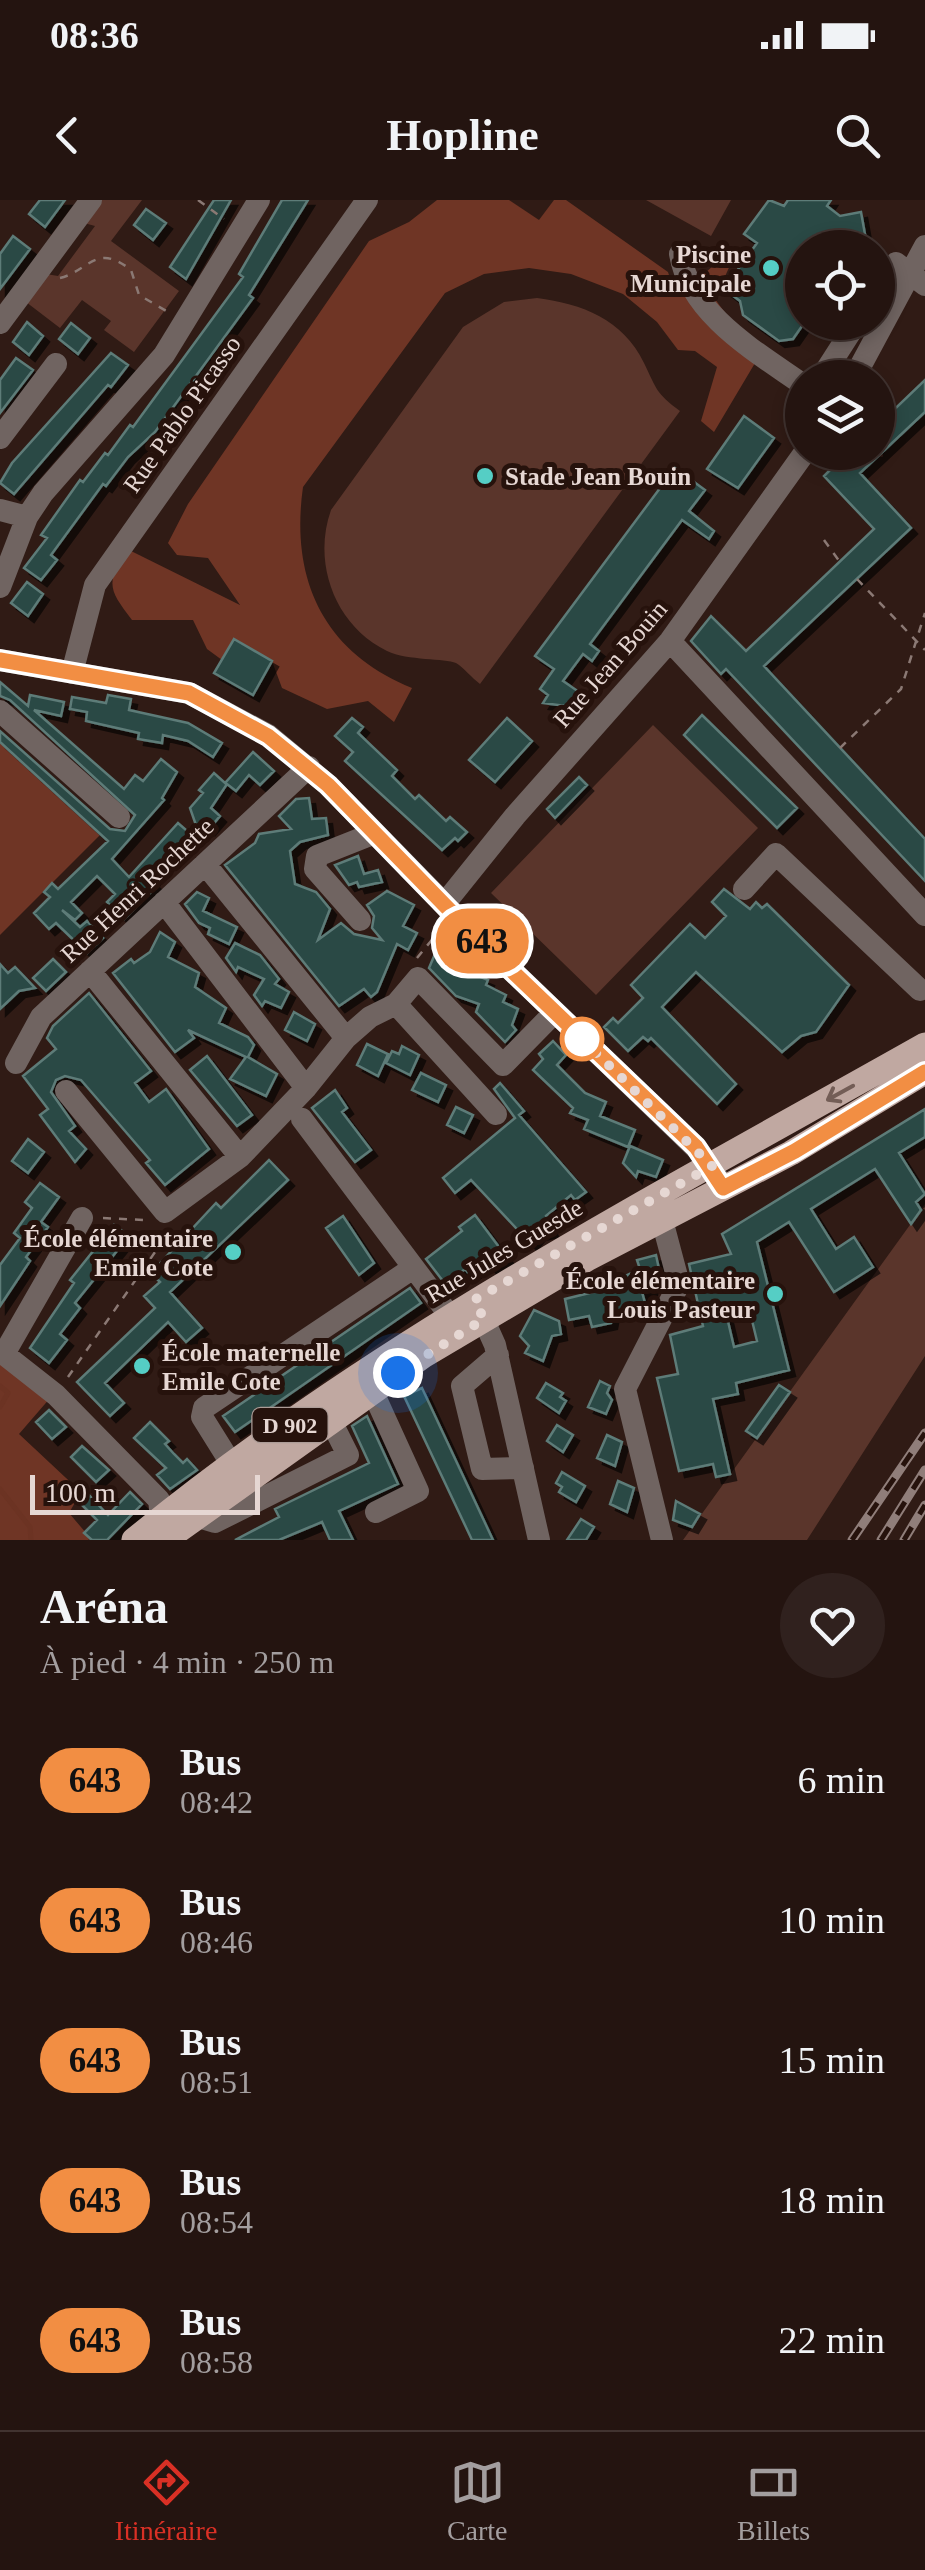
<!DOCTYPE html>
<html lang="fr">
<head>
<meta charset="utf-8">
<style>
  :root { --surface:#241410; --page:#30211e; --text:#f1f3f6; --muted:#a39e9f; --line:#413330; --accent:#d93025 }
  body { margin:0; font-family:"Times New Roman",serif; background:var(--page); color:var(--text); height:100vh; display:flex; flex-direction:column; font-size:38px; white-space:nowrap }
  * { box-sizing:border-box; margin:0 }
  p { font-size:32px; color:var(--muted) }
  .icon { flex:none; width:55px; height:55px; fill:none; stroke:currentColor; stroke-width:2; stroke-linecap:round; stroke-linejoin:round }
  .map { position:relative; height:1340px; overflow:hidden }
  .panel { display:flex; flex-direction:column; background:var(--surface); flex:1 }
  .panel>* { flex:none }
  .badge { padding:0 20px; border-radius:32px; font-size:35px; line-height:65px }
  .fabs { position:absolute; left:785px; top:30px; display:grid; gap:20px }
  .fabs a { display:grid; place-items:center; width:110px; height:110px; border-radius:50%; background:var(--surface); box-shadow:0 5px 15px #0003,0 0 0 2px var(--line); font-size:50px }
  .scale { position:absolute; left:30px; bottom:25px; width:230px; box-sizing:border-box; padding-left:10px; border:5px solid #e6d7d3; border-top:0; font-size:28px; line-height:35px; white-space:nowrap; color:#e6d7d3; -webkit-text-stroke:8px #26120c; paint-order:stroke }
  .you { position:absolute; width:50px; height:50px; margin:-25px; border:8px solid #fff; border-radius:50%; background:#1a73e8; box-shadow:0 0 0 15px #1a73e833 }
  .map>.badge { position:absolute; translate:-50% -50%; box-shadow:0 0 0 5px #fff }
  .round { display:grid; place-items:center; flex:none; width:105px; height:105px; border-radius:52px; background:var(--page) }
  .summary { display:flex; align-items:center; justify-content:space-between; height:170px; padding:0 40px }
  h1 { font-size:48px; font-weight:700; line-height:75px }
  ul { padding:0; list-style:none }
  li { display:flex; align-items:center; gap:30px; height:140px; padding:0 40px }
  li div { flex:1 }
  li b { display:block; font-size:38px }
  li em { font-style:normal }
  li .badge { min-width:110px; font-weight:700; text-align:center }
  .status { display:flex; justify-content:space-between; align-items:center; height:70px; padding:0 50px; background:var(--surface); direction:ltr }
  .status svg { height:28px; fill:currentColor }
  header { display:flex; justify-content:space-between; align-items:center; height:130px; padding:0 40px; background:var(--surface); font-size:45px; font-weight:700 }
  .menu { display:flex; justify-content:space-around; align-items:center; height:140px; border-top:2px solid var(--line); background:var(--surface); font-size:28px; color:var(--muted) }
  .menu a { display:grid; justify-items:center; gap:5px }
  .menu .selected { color:var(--accent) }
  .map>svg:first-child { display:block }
  .green { fill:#5a352b }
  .forest { fill:#6f3525 }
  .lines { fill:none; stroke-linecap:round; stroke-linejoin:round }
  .stream { stroke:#6c3323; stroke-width:5 }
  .building { fill:#2b4845; stroke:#5d7b78; stroke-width:2.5; fill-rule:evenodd; filter:url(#shadow) }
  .path { stroke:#8b7974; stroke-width:2.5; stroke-dasharray:8 8; stroke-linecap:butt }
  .minor { stroke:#706461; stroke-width:22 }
  .major { stroke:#c0a8a1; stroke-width:25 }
  .rail-casing { stroke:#907e7a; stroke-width:9 }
  .rail { stroke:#26120c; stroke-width:5; stroke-dasharray:15; stroke-linecap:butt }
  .oneway { stroke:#735d56 }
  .line-casing { stroke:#fff; stroke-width:22 }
  .line { stroke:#f28e43; stroke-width:15 }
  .walk { stroke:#e6d7d3; stroke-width:10; stroke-dasharray:0 18 }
  .poi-dot { fill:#55cec5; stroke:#26120c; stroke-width:4 }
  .stop-dot { fill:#fff; stroke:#f28e43; stroke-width:5 }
  .labels { text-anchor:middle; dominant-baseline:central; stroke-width:10; stroke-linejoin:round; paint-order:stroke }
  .shield { fill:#26120c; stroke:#ac9c97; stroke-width:2.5 }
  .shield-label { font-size:22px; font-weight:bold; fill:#e6d7d3 }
  .poi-label { font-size:25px; font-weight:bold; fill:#e6d7d3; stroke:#26120c; text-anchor:end }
  .street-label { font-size:25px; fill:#e6d7d3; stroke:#26120c }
</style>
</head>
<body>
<div class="status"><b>08:36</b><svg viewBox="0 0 49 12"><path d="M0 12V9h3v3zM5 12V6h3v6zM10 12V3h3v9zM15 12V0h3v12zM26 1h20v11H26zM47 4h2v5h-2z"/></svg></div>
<header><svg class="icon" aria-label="back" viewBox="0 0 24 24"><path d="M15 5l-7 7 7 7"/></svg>Hopline<svg class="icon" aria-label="search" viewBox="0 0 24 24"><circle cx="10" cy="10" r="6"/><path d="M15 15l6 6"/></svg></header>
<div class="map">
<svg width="925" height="1340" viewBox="0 0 925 1340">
  <defs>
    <filter id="shadow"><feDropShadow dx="6" dy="6" stdDeviation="0" flood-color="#0009"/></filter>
  </defs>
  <rect width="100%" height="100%" fill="#301b15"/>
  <path class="green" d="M101 0H142L111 41 179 91 134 152 104 130 111 121 82 100 60 128 26 102 46 74 58 76 95 26 84 23Z
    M646 0H731L711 36Z
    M537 98C582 104 623 119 644 163 657 190 656 193 680 211L480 484C472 478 464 468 456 463 445 458 408 461 387 451 335 426 312 363 331 310L463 127 504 102Z
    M653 525 758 628 596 795 491 693Z
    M925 1004V1156L807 1340H683Z"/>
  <path class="forest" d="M437 0H509L539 20 554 0H566L668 72 675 94C704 83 706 63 735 54L715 99 758 158 714 232 701 221 717 167 695 151 678 150 657 122 623 94 571 74 529 68 484 74 445 93 303 287C290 379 323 452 412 488L394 522 368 501 327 509 282 488 272 461 234 439 222 460 207 449 193 420H132C108 389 105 382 129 350L240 405 208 358 177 355 168 343 188 304 369 41 409 22Z
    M0 543 100 635 0 735Z
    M0 1157 51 1197 19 1234 81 1292 69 1313 92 1340H0Z"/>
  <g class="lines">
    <path class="stream" d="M0 1186 8 1193 0 1207
      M0 1289 30 1327 31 1340"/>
  </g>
  <path class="building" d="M40 0H65L45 27 29 14Z
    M214 0H231L186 79 170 67Z
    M282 0H308L249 95 253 98 155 232 128 257 106 286 103 284 51 355 57 360 41 380 24 368 47 338 41 335 80 280 83 282 105 253 108 255 130 225 133 227 243 77 239 74Z
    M769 0 784 6 788 0H831L827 6 840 16 861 12 866 40 854 42 855 48H802V126L793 139 779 141 743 115 740 101 724 89 757 43 744 34Z
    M146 9 166 23 153 40 134 25Z
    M13 36 30 49 0 89V54Z
    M27 122 43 136 29 155 13 142Z
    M71 123 90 138 78 154 59 139Z
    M111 153 128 165 111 187 108 185 14 294 0 283 12 263Z
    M16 158 33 170 0 213V180Z
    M925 180V212L860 273 911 328 764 466 925 639V681L726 469 721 474 691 441 711 416 746 451 874 329 824 276 848 252H878V225Z
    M744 216 774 238 738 288 707 269Z
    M675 268 705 290 689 311 714 331 709 339 682 320 590 444 599 451 592 461 583 454 563 481 582 494 573 507 543 503 548 495 540 489 554 469 535 456Z
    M27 382 43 394 28 416 11 403Z
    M234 439 272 461 253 495 214 473Z
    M0 482 28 506 30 495 64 502 61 516 34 510 124 589 135 575 143 581 161 559 177 572 162 598 164 600 112 659 129 677 178 623 193 636 152 681 157 686 124 719 107 702 115 694 97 676 71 702 82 713 75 720 62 710 80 727 87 721 103 738 87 753 56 723 49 729 34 713 50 697 44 692 52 683 58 689 108 641 0 542V531L110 629 125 631 135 615 10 500 0 496Z
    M108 495 131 499 129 510 188 523 222 543 213 557 188 541 163 535 162 543 138 539 139 533 86 521 87 512 70 509 72 497 106 503Z
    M702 515 797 608 777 628 684 535Z
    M352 518 363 527 358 533 397 570 392 576 415 599 419 595 446 621 450 617 467 632 458 641 455 638 442 650 345 561 353 552 335 536Z
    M507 518 532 541 495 582 469 560Z
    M253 552 274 571 260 585 249 575 236 591 227 584 211 608 220 616 209 629 204 625 198 631 190 608 203 593 199 590 214 573 225 583Z
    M579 577 587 585 555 618 547 609Z
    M309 598 312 619 326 618 328 635 300 642 290 651 295 684 316 692 330 709 318 740 341 723 354 734 382 740 372 728 374 716 367 705 387 691 414 705 403 726 417 733 408 750 397 744 377 792 371 797 364 789 339 806 225 665 255 643 259 634 291 629 279 616 296 599Z
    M358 656 364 674 378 670 382 682 359 687 357 682 349 685 335 665Z
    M724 689 750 709 756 702 762 708 767 704 849 785 816 832 801 836 782 852 696 772 662 807 736 884 717 904 651 838 648 841 643 837 628 851 604 827 613 818 618 823 643 798 631 785 690 724 705 738 726 716 712 702Z
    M197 692 209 698 203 711 237 727 229 744 208 734 210 728 199 723 185 704Z
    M160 732 175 742 168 757 199 773 195 787 226 808 219 823 248 837 254 845 248 857 277 874 266 896 230 879 246 857 188 830 194 838 175 852 113 773 131 759 134 763 150 752Z
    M441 740 459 748 452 765 488 780 486 785 506 795 503 802 518 809 512 825 516 830 505 842 476 812 479 804 456 796 429 768Z
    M235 743 260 755 279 779 275 784 289 792 281 808 265 801 262 806 254 795 264 779 238 767 236 772 226 758Z
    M53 759 66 772 46 791 33 778Z
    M0 764 8 773 15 767 35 788 19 791 0 809Z
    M89 793 151 871 135 883 149 902 166 889 209 949 165 985 146 963 150 960 81 880 65 876 56 880 51 892 75 926 69 931 86 949 75 962 40 915 48 909 23 876 56 849 47 838 53 826Z
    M294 812 315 824 307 841 285 830Z
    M553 841 566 855 557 865 585 893 606 902 600 916 635 930 628 947 584 929 588 920 570 913 573 908 533 870 543 859 539 854Z
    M367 844 388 854 378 876 357 865Z
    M402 846 419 855 410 875 386 863 392 851 399 854Z
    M207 856 252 915 237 926 190 870Z
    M421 873 446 885 438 902 412 890Z
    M500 883 524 911 519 915 586 992 575 1000 571 995 546 1016 552 1031 539 1034 531 1044 471 980 455 993 443 978 515 918 494 889Z
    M335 890 347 908 342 912 371 950 355 962 312 908Z
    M456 907 473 915 464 933 447 925Z
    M925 909V937L899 953 925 994 916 1002 921 1010 911 1024 875 969 811 1009 836 1049 854 1037 873 1067 834 1092 789 1022 757 1042 789 1170 736 1183 738 1194 713 1199 730 1274 716 1277 713 1264 679 1271 657 1178 678 1174 670 1135 703 1126 689 1064 731 1054 722 1034ZM749 1108 757 1141 734 1147 726 1113Z
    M28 939 44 952 28 973 12 961Z
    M630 946 663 960 656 977 638 971 636 977 623 963Z
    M269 960 288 980 170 1092 202 1128 186 1142 168 1122 105 1183 124 1203 110 1216 77 1182 155 1108 144 1096 160 1082 151 1073 216 1003 221 1008Z
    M40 983 59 997 41 1022 48 1027 26 1057 30 1061 0 1106V1065L20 1038 14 1033 32 1008 25 1002Z
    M475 1015 508 1059 493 1070 487 1063 470 1075 465 1069 446 1085 426 1059 462 1031 459 1027Z
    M343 1016 374 1063 359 1075 326 1028Z
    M114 1025 129 1036 75 1103 80 1108 60 1134 67 1140 49 1163 30 1148 74 1083 70 1080Z
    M656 1055 660 1074 653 1075 651 1089 642 1092 645 1103 613 1112 611 1123 592 1127 589 1116 569 1120 565 1099 618 1086 617 1080 640 1069 637 1060Z
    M410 1088 421 1103 235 1232 223 1216Z
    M534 1110 559 1121 561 1134 552 1136 543 1161 525 1153 529 1146 520 1136Z
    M600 1181 610 1186 607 1193 612 1200 606 1214 588 1207Z
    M546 1183 563 1193 560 1197 566 1201 559 1213 537 1198Z
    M779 1185 790 1192 757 1238 746 1231Z
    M422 1188 493 1340H472L404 1196Z
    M49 1210 66 1227 52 1239 36 1222Z
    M367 1216 398 1284 339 1311 353 1340H330L322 1322 279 1340H235L279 1317 275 1309 369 1263 352 1226Z
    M150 1222 169 1241 165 1244 174 1254 183 1263 187 1259 197 1270 170 1289 157 1275 166 1268 134 1238Z
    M557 1225 573 1235 563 1252 547 1241Z
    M607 1235 622 1242 615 1266 597 1258Z
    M82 1246 109 1270 96 1282 71 1257Z
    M562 1272 585 1286 576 1302 559 1292 562 1287 556 1283Z
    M618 1281 634 1288 627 1312 610 1304Z
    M130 1292 142 1304 107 1340H92L84 1333 97 1320 78 1301 87 1293 108 1315Z
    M676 1301 700 1314 692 1327 673 1320Z
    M581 1319 594 1327 586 1340H567Z"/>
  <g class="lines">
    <path class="path" d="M198 0 224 19
      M60 78C89 71 96 42 131 70L139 95 168 112
      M824 340 840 362
      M857 379 925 450
      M840 548 901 489 925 413
      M417 758 440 730
      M103 1018 145 1020
      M68 1177 169 1032"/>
    <path class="minor" d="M680 54C690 114 755 151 802 184
      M878 91 896 63 925 85
      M0 123 91 0
      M827 178 823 175 857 122
      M854 178 925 46
      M0 238 56 164
      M0 310 27 317
      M0 387 27 317 43 293 164 155 259 0
      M670 441 925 715
      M0 460 189 493 268 535 328 585 463 723 698 950 719 980
      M72 473 95 385 367 0
      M0 511 119 617
      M205 664 346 838
      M744 689 776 654 920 790
      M164 702 306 888
      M445 703 515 616 670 441 805 252
      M360 720 315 669 317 656 375 633
      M90 771 240 957
      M396 804 496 914
      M16 863 41 817 309 567
      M66 891 165 1012 240 957 306 888 346 838 370 817 396 804 418 778 503 865 555 812
      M302 919 450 1116
      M662 1020 679 1084 625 1189 662 1340
      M478 1107 495 1145 539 1340
      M0 1151 56 1195 159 1300 161 1317
      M4 1154 82 1018
      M498 1155 462 1186 482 1269 523 1268
      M372 1190 418 1291 376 1312
      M232 1265 202 1217 204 1208 413 1068
      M195 1316 215 1322 348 1255 330 1219"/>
    <path class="major" d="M134 1340C375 1142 654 998 925 845
      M165 1340 423 1156 587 1059 791 953 925 872"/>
    <defs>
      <path id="rail" d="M852 1340 925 1233
        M881 1340 925 1270
        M904 1340 925 1305"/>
    </defs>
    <use href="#rail" class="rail-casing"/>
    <use href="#rail" class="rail"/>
  </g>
  <defs><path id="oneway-shaft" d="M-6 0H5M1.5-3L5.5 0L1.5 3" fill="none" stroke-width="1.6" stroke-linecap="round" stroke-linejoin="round" transform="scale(2.5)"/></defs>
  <use class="oneway" href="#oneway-shaft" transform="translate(840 893) rotate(151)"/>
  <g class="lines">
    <defs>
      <path id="line" d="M0 460 189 493 268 536 328 585 463 724 696 947 723 988 795 951 925 872"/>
    </defs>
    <use href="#line" class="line-casing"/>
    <use href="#line" class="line"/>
    <path class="walk" d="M398 1173 484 1119 474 1100 712 966 582 839"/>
  </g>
  <g class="poi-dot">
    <circle cx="771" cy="68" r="10"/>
    <circle cx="485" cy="276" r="10"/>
    <circle cx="233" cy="1052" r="10"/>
    <circle cx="775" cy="1094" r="10"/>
    <circle cx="142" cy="1166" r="10"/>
  </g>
  <circle class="stop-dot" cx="582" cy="839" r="20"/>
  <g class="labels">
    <rect class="shield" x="252.5" y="1208" width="75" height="34" rx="8"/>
    <g class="shield-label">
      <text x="290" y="1225">D 902</text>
    </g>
    <g class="poi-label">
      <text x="751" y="54">Piscine<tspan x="751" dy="29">Municipale</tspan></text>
      <text x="505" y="276" text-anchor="start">Stade Jean Bouin</text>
      <text x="213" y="1038">École élémentaire<tspan x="213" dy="29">Emile Cote</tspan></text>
      <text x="755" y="1080">École élémentaire<tspan x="755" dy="29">Louis Pasteur</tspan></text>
      <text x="162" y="1152" text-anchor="start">École maternelle<tspan x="162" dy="29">Emile Cote</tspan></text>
    </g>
    <g class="street-label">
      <text transform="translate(182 214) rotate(-55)">Rue Pablo Picasso</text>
      <text transform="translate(610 464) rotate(-49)">Rue Jean Bouin</text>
      <text transform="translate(137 690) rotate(-43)">Rue Henri Rochette</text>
      <text transform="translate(504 1051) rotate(-31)">Rue Jules Guesde</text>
    </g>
  </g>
</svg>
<div class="fabs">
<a><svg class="icon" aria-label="locate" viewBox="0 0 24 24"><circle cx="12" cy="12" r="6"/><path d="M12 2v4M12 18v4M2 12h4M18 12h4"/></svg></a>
<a><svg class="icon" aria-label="layers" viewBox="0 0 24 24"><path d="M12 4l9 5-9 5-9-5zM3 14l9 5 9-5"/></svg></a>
</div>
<div class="scale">100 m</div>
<div class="you" style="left:398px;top:1173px"></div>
<b class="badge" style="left:482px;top:741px;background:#f28e43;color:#111">643</b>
</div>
<section class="panel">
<div class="summary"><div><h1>Aréna</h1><p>À pied · 4 min · 250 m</p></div><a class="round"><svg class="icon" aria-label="heart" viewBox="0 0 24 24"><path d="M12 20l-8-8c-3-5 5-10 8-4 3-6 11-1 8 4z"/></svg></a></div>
<ul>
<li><span class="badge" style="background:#f28e43;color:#111">643</span><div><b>Bus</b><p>08:42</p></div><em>6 min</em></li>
<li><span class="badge" style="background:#f28e43;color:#111">643</span><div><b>Bus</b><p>08:46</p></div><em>10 min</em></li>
<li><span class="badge" style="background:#f28e43;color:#111">643</span><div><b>Bus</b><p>08:51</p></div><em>15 min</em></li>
<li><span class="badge" style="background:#f28e43;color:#111">643</span><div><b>Bus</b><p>08:54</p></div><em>18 min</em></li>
<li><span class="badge" style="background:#f28e43;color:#111">643</span><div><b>Bus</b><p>08:58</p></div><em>22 min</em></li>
</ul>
</section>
<nav class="menu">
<a class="selected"><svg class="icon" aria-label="directions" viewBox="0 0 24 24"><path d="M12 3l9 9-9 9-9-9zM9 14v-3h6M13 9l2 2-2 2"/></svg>Itinéraire</a>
<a><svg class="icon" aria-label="map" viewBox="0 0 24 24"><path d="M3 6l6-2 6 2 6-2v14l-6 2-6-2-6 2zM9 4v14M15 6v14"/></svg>Carte</a>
<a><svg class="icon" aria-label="tickets" viewBox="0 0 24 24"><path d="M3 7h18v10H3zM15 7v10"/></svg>Billets</a>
</nav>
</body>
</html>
